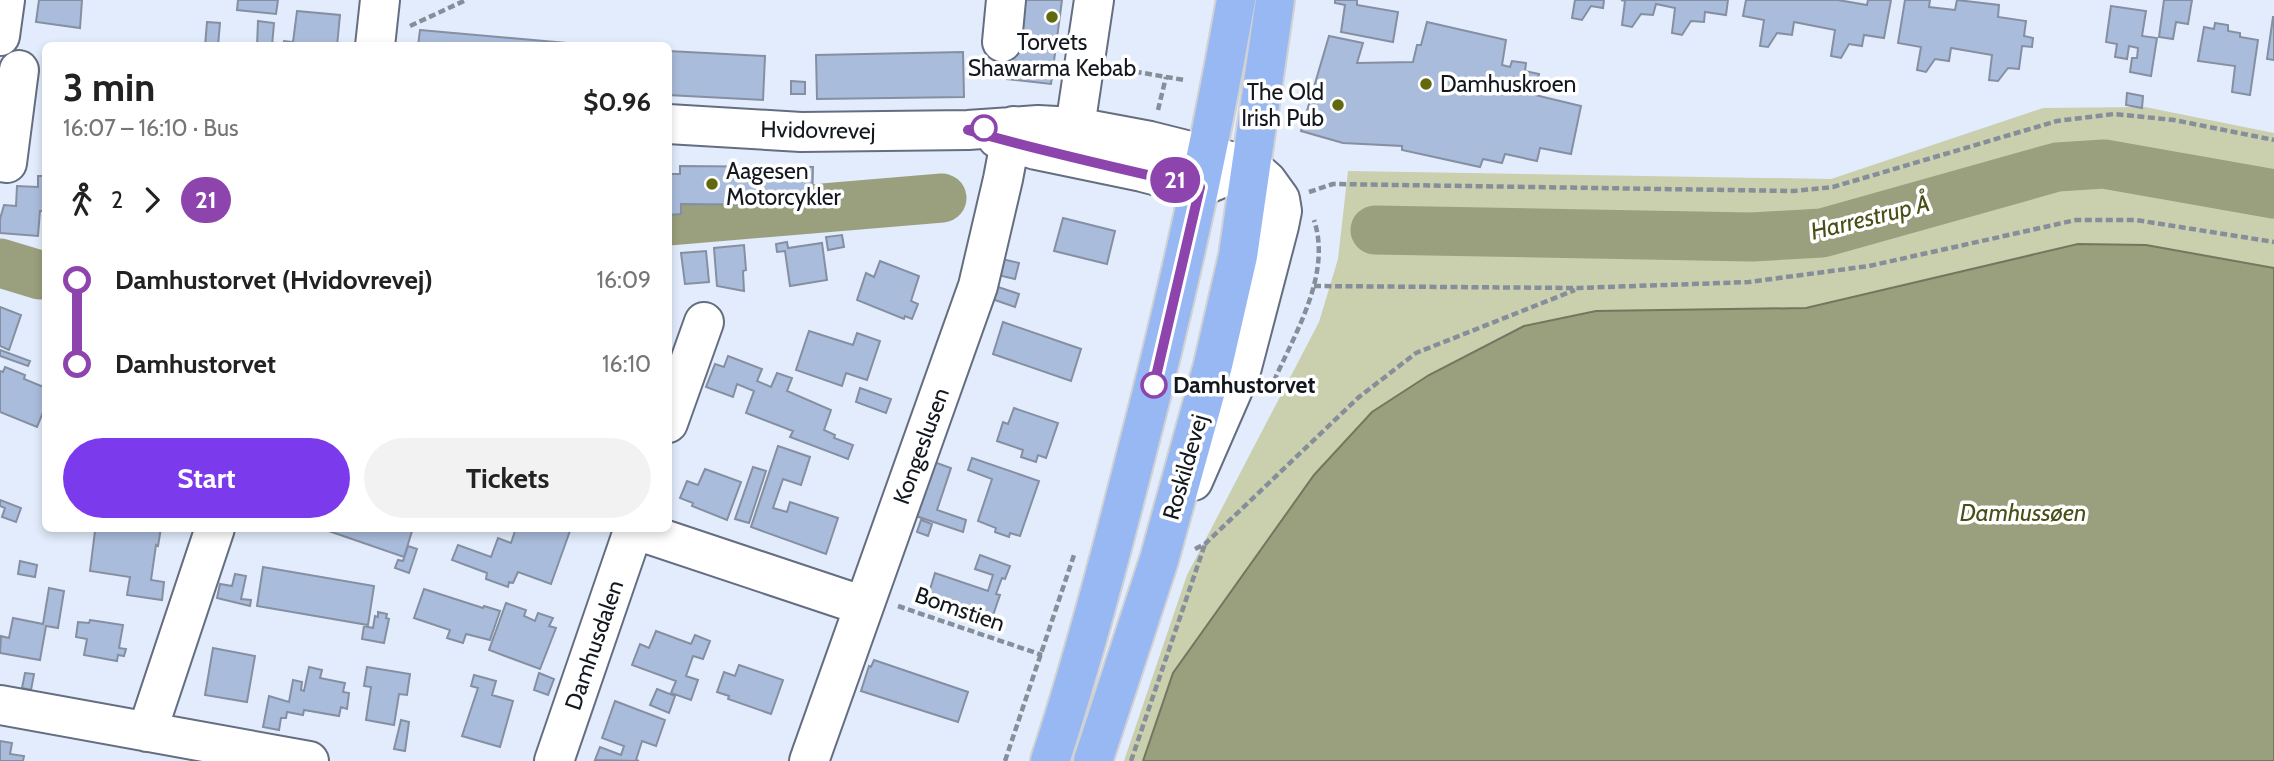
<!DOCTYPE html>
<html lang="en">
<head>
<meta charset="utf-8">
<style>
  :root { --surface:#fff; --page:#f2f2f2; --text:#222; --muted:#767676; --accent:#7c3aed }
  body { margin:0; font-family:Cabin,sans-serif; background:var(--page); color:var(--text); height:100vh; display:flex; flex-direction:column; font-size:26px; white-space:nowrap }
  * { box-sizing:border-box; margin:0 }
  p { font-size:23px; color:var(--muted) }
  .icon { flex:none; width:38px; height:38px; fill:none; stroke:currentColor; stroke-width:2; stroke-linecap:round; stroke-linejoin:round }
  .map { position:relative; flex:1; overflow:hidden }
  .side { position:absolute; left:42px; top:42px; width:630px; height:490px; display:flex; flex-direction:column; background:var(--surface); border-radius:10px; box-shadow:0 4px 10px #0003 }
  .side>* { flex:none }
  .badge { padding:0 14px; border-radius:23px; font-size:24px; line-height:46px }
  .map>.badge { position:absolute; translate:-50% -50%; box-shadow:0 0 0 4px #fff }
  .legs { display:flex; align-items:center; gap:10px; height:77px; padding:0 21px; font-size:23px }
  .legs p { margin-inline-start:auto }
  .head { display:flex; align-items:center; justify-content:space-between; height:119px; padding:0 21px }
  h1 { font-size:38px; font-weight:800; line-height:52px }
  .action { display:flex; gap:14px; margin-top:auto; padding:14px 21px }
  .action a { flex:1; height:80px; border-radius:42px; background:var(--accent); color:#fff; font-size:28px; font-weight:800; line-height:80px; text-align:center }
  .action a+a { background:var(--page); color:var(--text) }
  ul { padding:0 21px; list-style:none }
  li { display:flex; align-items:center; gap:24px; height:84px; font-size:26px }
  li i { display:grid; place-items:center; width:10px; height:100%; margin:0 9px; background:currentColor }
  li i::after { content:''; width:18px; height:18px; margin:-9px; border:5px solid; border-radius:50%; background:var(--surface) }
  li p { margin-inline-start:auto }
  li:first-child i { background:linear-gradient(#0000 50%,currentColor 0) }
  li:last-child i { background:linear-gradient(currentColor 50%,#0000 0) }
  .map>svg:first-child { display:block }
  .green { fill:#cacfae }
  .water { fill:#9aa07d; stroke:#727760; stroke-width:2 }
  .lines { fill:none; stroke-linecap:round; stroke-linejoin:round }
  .river { stroke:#9aa07d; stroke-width:49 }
  .building { fill:#aabcdb; stroke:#858fa2; stroke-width:2 }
  .minor-casing { stroke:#646e80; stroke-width:42 }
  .major-casing { stroke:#d0d1d2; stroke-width:42 }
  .path { stroke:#868e9a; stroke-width:4.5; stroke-dasharray:7 3.5; stroke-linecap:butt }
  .minor { stroke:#fff; stroke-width:38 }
  .major { stroke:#98b8f4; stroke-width:38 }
  .line-1-casing { stroke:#fff; stroke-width:16 }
  .line-1 { stroke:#8e44ad; stroke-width:10 }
  .poi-dot { fill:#62690c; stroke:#fff; stroke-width:2.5 }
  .stop-1-dot { fill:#fff; stroke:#8e44ad; stroke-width:3.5 }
  .labels { text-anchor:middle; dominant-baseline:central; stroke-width:7; stroke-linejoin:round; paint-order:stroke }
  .poi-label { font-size:23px; fill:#13171e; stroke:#fff; text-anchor:start }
  .street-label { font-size:23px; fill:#13171e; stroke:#fff }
  .stop-label { font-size:23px; font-weight:bold; fill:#13171e; stroke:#fff; text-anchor:start }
  .water-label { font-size:24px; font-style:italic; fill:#494f16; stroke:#fff }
</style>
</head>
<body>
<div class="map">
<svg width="2274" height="761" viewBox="0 0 2274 761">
  <rect width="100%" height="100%" fill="#e2ecfc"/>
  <path class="green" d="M2145 107 2274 133V268L2146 245 2078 244 1806 308 1596 311 1524 326 1173 673 1143 761H1124L1187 575 1319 322 1338 259 1348 171 1831 179 2043 108Z"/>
  <path class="water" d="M2078 244 2146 245 2274 268V761H1143L1173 673 1314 475 1372 412 1429 375 1524 326 1596 311 1806 308Z"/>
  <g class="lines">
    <path class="river" d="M668 221 942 198
      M1375 230 1752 237 1822 233 2057 167 2104 164 2274 194
      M0 263 40 275H46"/>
  </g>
  <path class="building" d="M39 0H82L80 28 36 22Z
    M238 0H278L276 14 237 10Z
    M1018 0H1062L1051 84 1007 79Z
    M1335 0H1357V5L1398 12 1393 42 1341 32 1345 5 1335 3Z
    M1575 0H1604L1603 8 1591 6 1582 20 1572 18Z
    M1621 0H1728L1726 15 1705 12 1704 22 1691 21 1682 35 1672 33 1675 8 1656 4 1653 15 1641 14 1632 27 1622 25 1625 1Z
    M1746 0H1838L1867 5 1868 0H1891L1884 38 1864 35 1862 46 1849 44 1841 58 1831 56 1835 30 1794 22 1792 35 1777 33 1768 47 1760 46 1764 20 1743 16Z
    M1905 0H1930L1929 7 1955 10 1957 0 1999 5 1998 17 2026 21 2024 36 2033 38 2032 47 2022 46 2019 69 2008 68 1998 81 1989 80 1992 55 1951 48 1949 61 1935 59 1926 72 1917 70 1921 47 1898 43Z
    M2164 0H2192L2188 24 2176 22 2173 39 2159 37Z
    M2111 6 2146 11 2142 36 2157 38 2151 76 2130 72 2132 58H2137L2138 48 2129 46 2127 59 2115 57 2117 44 2106 42Z
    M297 11 340 15 337 46H283L284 41 293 42Z
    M2273 17H2274V60L2267 59Z
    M258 21 274 23 272 46H257Z
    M207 22 220 23 218 46H205Z
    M1427 22 1506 40 1502 65 1510 67 1512 61 1526 63 1525 71 1539 74 1535 95 1581 106 1571 154 1540 148 1537 161 1505 154 1502 163 1483 159 1480 167 1402 150V146L1343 143 1301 131 1329 36 1363 43 1357 63 1413 62 1417 45H1421Z
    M2215 23 2228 25V31L2240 33V37L2258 40 2250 95 2232 92 2235 66 2198 61 2204 27 2214 29Z
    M420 30 566 43V46H418Z
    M668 51 765 56 763 100 668 95Z
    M963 52 964 97 817 99 816 55Z
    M791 81 805 82V94H791Z
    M2127 93 2143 96 2142 108 2126 105Z
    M680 166 813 167 812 205 681 204V214L668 215V174H680Z
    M38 176H46V211H40L38 236 0 233V219L4 205 16 206 17 186 38 187Z
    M1063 218 1115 231 1107 264 1054 251Z
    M842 235 844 247 828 250 826 237Z
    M787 242 788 248 822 243 827 280 790 286 785 251 777 252 776 244Z
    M744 245 746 270 743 271 744 291 717 286 714 248Z
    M706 251 709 282 685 284 681 253Z
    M1002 259 1019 263 1015 279 998 275Z
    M880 261 919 276 911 301 918 304 912 319 905 316 904 319 857 300 866 273 874 277Z
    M995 286 1019 294 1015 307 992 299Z
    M0 307 21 315 9 350 0 346Z
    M1003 322 1081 349 1071 381 993 354Z
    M809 331 853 345 857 333 880 341 867 380 846 373 842 386 796 370Z
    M0 350 30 361 28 366 0 356Z
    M728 356 762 369 757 381 771 387 777 373 792 378 787 391 831 410 824 430 835 435 834 438 853 445 848 459 790 437 793 431 746 413 754 391 737 384 733 397 706 387 715 364 724 367Z
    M5 367 25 375 24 379 46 388V405L37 427 0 412V371L3 372Z
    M860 388 891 399 886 413 856 402Z
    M1014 408 1058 423 1046 458 1038 455 1036 462 1021 457 1023 450 997 441 1003 422 1008 424Z
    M778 446 810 457 801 485 783 479 773 508 787 512 790 502 838 518 826 554 751 527Z
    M972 458 1039 481 1020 536 1010 533 1009 537 995 532 996 528 978 521 992 479 968 470Z
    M934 462 951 468 937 510 966 520 963 532 916 516Z
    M753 467 766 471 749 523 735 519Z
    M705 469 741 482 727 520 692 506 693 503 680 498 687 481 698 485Z
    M0 500 21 508 16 522 2 517 5 508 0 506Z
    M921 520 932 524 928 536 917 532Z
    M99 528H161L158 546 156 545 151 580 164 582 162 600 127 595 130 577 90 571 95 531H98Z
    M320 528H413L404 557Z
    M516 528H571L551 584 518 572 513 583 509 582 508 587 486 579 487 573 452 560 458 545 491 557 498 538 511 543Z
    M408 546 417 549 409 573 395 568 398 560 403 561Z
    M980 555 1010 566 1005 579 1002 578 996 594 1000 595 991 621 927 599 935 573 988 591 993 575 975 569Z
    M20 561 37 565 35 577 18 574Z
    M263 567 374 586 368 625 257 606Z
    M235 574 246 576 241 599 251 600 250 606 217 598 220 584 232 586Z
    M49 588 64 591 58 628 46 626 40 660 0 653 1 636 9 638 13 618 43 624Z
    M424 589 483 608 484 606 500 611 490 640 466 634 463 643 447 638 450 630 414 618Z
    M506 603 526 610 524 616 535 621 538 613 553 618 549 626 556 628 540 669 489 650Z
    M378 612 387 614 386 618 389 619 384 643 362 639 364 626 373 628 375 616 378 617Z
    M90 620 123 625 119 648 126 649 124 656 118 655 117 661 84 655 87 639 76 637 78 622 89 623Z
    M656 631 691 644 695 635 710 641 703 659 693 656 686 676 698 680 691 700 671 693 676 681 632 665 640 644 649 648Z
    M213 648 255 656 247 702 205 695Z
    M874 660 968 692 958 722 861 691 869 666 871 667Z
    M739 665 783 680 771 714 728 699 729 696 717 692 724 672 735 676Z
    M309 667 322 670 320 678 345 683 343 692 349 693 347 709 341 707 339 716 304 710 303 715 287 712 286 718H281L279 730 263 727 269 696 289 702 293 680 302 682 301 690 304 691Z
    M367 667 410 674 407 695 399 694 394 725 366 720 371 687 364 686Z
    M25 673 34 674 31 690 22 688Z
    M539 673 554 679 548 695 534 690Z
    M474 675 496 681 492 695 513 701 500 747 462 736 478 688 471 686Z
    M657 689 675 696 669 713 650 705Z
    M615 701 665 720 656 746 642 741 636 760 639 761 595 760 600 747 621 755 624 746 602 738Z
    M401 720 409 722 405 751 394 749Z
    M0 741 12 743 10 754 24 756 23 761H0Z"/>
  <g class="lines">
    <defs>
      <path id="minor" d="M0 36 5 0
        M1002 42 1006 0
        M375 46 380 0
        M668 124 801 132 968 130 1038 125 1075 127 1150 141 1250 166 1267 181 1280 199 1282 211 1279 226 1241 371 1193 481
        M1075 127 1094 0
        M997 138 1036 150 1142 172 1200 187 1229 175
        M0 162 7 163 19 70
        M668 423 704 322
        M633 529 864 606
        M0 705 309 761
        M147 732 215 528
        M554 761 634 528
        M809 761 978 286 1003 179 1013 126"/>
      <path id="major" d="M1050 761C1083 661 1110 558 1136 455 1175 305 1209 153 1236 0
        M1093 761 1159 560 1213 365 1238 256 1275 0"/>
    </defs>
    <use href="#minor" class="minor-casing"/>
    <use href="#major" class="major-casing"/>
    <path class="path" d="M410 26 466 0
      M1114 68 1184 80
      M1158 110 1166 77
      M1309 192 1333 184 1794 191 1833 187 2057 121 2114 114 2174 120 2274 140
      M1314 286 1579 288 1749 282 1869 266 2076 220H2136L2274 242
      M1274 381C1295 333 1332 274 1314 220
      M1195 549 1205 544 1359 397 1416 353 1575 290
      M898 606 1042 655
      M1005 761 1074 555
      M1131 761 1205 544"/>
    <use href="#minor" class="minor"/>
    <use href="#major" class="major"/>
  </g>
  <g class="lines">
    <defs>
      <path id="line-1" d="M984 128 968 130C1044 152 1123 169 1200 187L1154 385"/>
    </defs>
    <use href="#line-1" class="line-1-casing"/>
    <use href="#line-1" class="line-1"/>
  </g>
  <g class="poi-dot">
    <circle cx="1052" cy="17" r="7"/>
    <circle cx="1426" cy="84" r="7"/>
    <circle cx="1338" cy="105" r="7"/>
    <circle cx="712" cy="184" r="7"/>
  </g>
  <g class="stop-1-dot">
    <circle cx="984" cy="128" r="12"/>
    <circle cx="1154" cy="385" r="12"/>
  </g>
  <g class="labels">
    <g class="poi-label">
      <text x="1052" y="42" text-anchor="middle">Torvets<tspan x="1052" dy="26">Shawarma Kebab</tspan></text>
      <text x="1440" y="84">Damhuskroen</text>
      <text x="1324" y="92" text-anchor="end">The Old<tspan x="1324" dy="26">Irish Pub</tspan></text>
      <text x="726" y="171">Aagesen<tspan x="726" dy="26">Motorcykler</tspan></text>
    </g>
    <g class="street-label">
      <text transform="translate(818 130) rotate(1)">Hvidovrevej</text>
      <text transform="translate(921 446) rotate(-70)">Kongeslusen</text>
      <text transform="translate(1185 467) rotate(-74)">Roskildevej</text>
      <text transform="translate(960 609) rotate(19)">Bomstien</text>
      <text transform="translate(594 645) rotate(-71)">Damhusdalen</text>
    </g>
    <g class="stop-label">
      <text x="1173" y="385">Damhustorvet</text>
    </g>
    <g class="water-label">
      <text transform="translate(1870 217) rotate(-14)">Harrestrup Å</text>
      <text x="2023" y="512">Damhussøen</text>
    </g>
  </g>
</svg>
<b class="badge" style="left:1175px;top:180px;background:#8e44ad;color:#fff">21</b>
<section class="side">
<div class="head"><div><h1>3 min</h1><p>16:07 – 16:10 · Bus</p></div><b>$0.96</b></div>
<div class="legs"><svg class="icon" aria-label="walk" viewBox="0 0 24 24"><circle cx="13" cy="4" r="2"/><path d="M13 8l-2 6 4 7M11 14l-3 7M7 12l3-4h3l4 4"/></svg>2<svg class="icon" aria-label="forward" viewBox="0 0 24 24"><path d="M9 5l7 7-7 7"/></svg><b class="badge" style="background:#8e44ad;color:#fff">21</b></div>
<ul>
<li><i style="color:#8e44ad"></i><b>Damhustorvet (Hvidovrevej)</b><p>16:09</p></li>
<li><i style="color:#8e44ad"></i><b>Damhustorvet</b><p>16:10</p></li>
</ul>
<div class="action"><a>Start</a><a>Tickets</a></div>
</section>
</div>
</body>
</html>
